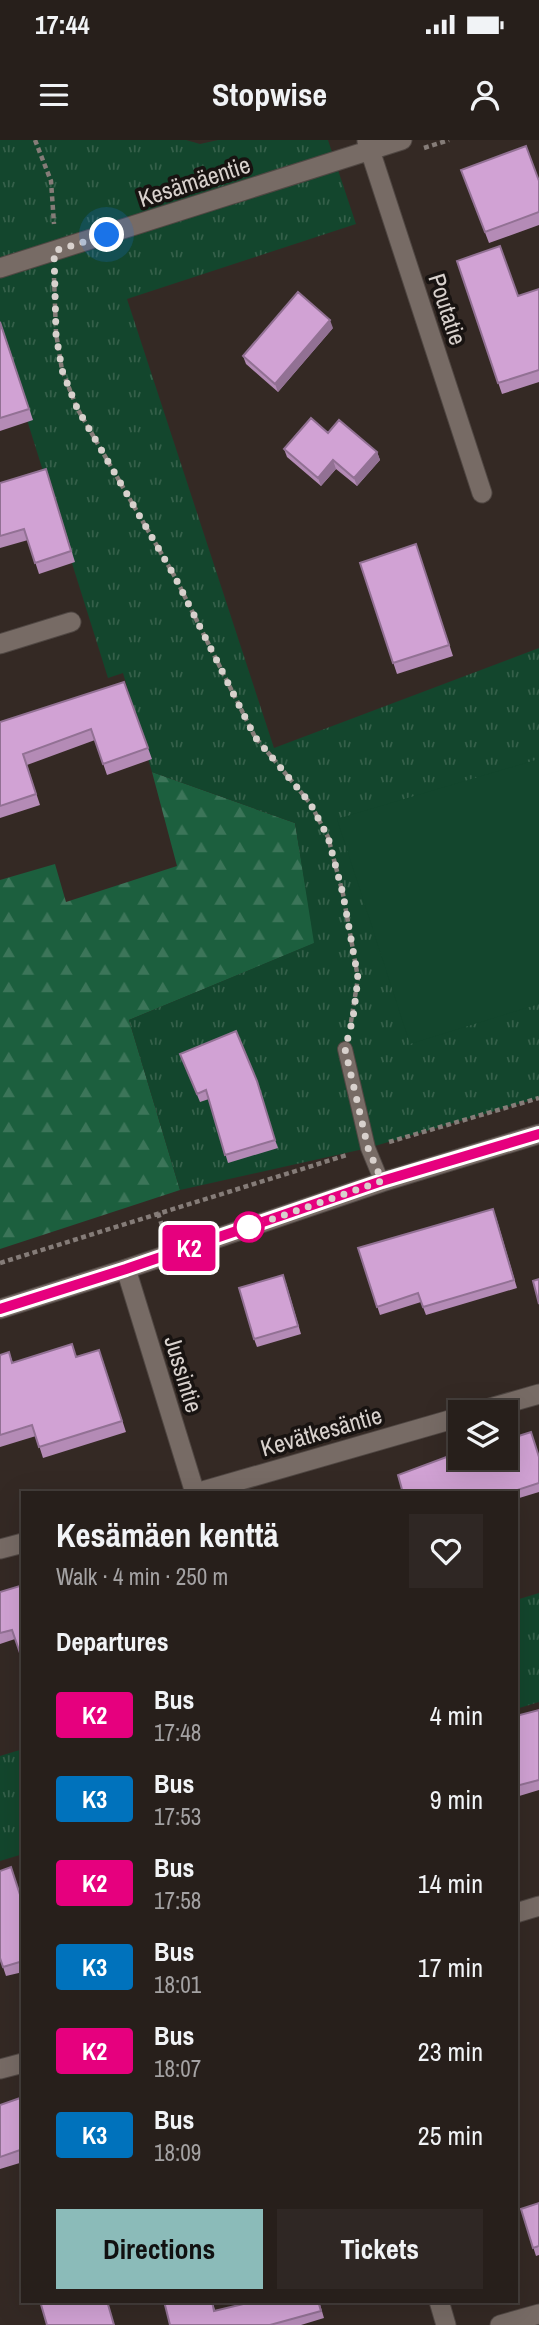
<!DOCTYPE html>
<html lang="en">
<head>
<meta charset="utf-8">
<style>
  :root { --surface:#271f1b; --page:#2f2724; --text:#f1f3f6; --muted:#a4a2a3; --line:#433d3a; --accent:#8bbbb9 }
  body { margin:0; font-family:"Archivo Narrow",sans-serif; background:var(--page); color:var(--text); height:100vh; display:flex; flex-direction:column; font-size:26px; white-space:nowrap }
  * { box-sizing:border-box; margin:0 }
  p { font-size:23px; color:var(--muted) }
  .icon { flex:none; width:38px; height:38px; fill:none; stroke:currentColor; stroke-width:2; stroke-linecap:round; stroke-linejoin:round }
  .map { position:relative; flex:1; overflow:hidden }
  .side { position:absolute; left:21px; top:1351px; width:497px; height:812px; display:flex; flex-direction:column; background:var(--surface); border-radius:0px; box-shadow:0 7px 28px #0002,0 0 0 2px var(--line) }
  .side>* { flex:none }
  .badge { padding:0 14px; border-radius:5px; font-size:24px; line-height:46px }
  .fabs { position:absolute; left:448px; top:1260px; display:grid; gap:14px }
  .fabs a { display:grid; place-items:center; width:70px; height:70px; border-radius:0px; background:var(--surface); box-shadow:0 7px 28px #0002,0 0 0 2px var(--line); font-size:35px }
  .you { position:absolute; width:35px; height:35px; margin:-18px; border:5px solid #fff; border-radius:50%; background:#1a73e8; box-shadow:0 0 0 10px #1a73e833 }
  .map>.badge { position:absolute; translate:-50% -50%; box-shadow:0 0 0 4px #fff }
  h2 { padding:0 35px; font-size:26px; line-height:63px }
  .round { display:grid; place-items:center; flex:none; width:74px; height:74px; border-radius:0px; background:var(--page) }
  .overview { display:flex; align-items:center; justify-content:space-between; height:119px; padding:0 35px }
  h1 { font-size:33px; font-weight:700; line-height:52px }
  .button { display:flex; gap:14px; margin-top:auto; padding:14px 35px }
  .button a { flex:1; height:80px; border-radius:0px; background:var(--accent); color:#111; font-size:28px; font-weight:700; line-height:80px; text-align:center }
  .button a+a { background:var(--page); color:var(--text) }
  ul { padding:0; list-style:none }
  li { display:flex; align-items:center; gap:21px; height:84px; padding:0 35px }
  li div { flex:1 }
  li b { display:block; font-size:26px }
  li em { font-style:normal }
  li .badge { min-width:77px; font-weight:700; text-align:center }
  .status { display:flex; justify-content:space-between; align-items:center; height:49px; padding:0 35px; background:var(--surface); direction:ltr }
  .status svg { height:19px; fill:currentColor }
  header { display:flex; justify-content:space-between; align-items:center; height:91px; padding:0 35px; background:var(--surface); font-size:32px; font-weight:700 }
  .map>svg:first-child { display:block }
  .forest { fill:url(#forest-firs) }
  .park { fill:url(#park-tufts) }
  .pitch { fill:#13462d }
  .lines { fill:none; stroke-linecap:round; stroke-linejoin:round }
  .service-casing { stroke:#504743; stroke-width:16 }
  .minor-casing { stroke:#504743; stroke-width:21 }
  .tertiary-casing { stroke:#504743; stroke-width:21 }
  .path { stroke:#857c78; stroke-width:4.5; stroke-dasharray:5 3.5; stroke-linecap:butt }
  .service { stroke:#776b65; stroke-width:14 }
  .minor { stroke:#776b65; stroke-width:19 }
  .tertiary { stroke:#776b65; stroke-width:19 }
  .wall { fill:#b48bb6 }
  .shaded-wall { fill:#927194 }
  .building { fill:#d1a2d4; stroke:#927194; stroke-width:2 }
  .line-casing { stroke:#fff; stroke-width:16 }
  .line { stroke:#e6007e; stroke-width:10 }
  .walk { stroke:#d8d1cd; stroke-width:7; stroke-dasharray:0 12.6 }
  .stop-dot { fill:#fff; stroke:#e6007e; stroke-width:3.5 }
  .labels { text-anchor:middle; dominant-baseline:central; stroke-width:7; stroke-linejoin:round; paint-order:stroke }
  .street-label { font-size:24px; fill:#d8d1cd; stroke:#181311 }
</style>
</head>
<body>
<div class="status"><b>17:44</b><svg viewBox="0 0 49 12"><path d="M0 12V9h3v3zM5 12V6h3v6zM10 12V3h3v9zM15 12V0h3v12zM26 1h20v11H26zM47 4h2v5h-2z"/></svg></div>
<header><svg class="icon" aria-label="menu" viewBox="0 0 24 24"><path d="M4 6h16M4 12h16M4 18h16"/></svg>Stopwise<svg class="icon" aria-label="person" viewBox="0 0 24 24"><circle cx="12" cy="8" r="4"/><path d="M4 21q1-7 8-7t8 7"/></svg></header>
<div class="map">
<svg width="539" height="2185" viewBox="0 0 539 2185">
  <defs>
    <pattern id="forest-firs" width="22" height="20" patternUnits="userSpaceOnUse" patternTransform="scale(1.75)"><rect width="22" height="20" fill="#1c5f3e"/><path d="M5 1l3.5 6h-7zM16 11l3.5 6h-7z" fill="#3c7559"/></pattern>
    <pattern id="park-tufts" width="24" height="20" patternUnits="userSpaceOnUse" patternTransform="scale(1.75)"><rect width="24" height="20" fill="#13462d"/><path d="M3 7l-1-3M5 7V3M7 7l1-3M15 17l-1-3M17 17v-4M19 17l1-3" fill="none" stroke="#35604a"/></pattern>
  </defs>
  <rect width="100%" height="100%" fill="#342924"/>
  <path class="forest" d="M152 632 295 683 315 803 129 880 180 1050 0 1109V740L55 724 66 762 177 726Z"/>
  <path class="park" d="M0 0H186L200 4 218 0H328L356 84 127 159 274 608 539 508V958L368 1008 180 1050 129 880 314 803 295 683 152 632 123 533 108 538 0 194Z
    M539 1453V1562L516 1569V1460Z
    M23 1609V1714L0 1721V1616Z"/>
  <path class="pitch" d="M539 619V864L410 904 337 679Z"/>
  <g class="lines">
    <defs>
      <path id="service" d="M345 909 368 1008 382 1042"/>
      <path id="minor" d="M367 1 482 353
        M0 128 402 0
        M0 504 71 482
        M126 1129 195 1353
        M476 1272 539 1254
        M196 1353 460 1277
        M0 1409 23 1403
        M516 1773 539 1766
        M0 1929 23 1923
        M439 2161 446 2185
        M500 2185 539 2174"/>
      <path id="tertiary" d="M0 1169 126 1129 382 1042 539 994"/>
    </defs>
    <use href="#service" class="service-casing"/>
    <use href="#minor" class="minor-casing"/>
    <use href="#tertiary" class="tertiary-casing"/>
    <path class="path" d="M35 0 51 41 54 84
      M424 8 449 0
      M54 138 56 193 62 230 77 268 175 437 255 597 310 663 328 697 343 754 358 838 350 888
      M389 1002 539 958
      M158 1073 163 1089
      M0 1123 347 1015"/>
    <use href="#service" class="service"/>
    <use href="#minor" class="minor"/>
    <use href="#tertiary" class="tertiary"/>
  </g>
  <path class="wall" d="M461 30 539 41V85L489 103Z
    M457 121 518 156 539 149V242L502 254Z
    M0 181 33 280 0 291Z
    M333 188 278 252 246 224 243 216Z
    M328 293 377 312 380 320 357 346 336 329 321 346 287 317 284 309Z
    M46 329 75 422 39 434 28 400 0 408V343Z
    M416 404 453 516 397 534 360 423Z
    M124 542 152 619 107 635 95 600 27 625 40 665 0 678V582Z
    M236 891 278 1008 228 1023 209 959 200 962 180 914Z
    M496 1077 517 1148 426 1175 421 1162 380 1175 358 1108Z
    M286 1143 301 1194 257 1207 254 1199Z
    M9 1212 13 1223 77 1217 103 1221 126 1292 43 1318 36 1296 0 1307V1215Z
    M539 1316V1352L516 1359V1353H403Z
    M23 1445V1521L15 1499 0 1504V1452Z
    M539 1570V1650L516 1657V1576Z
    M23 1762V1832L6 1836 0 1818Z
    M23 1957V2022L0 2029V1965Z
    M539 2063V2115L536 2116 521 2069Z
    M516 2084 520 2097 516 2098Z
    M212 2161 215 2170 319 2161 324 2178 301 2185H170Z"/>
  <path class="shaded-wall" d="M330 180 333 188 278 252 275 244Z
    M377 312 380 320 357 346 354 338Z
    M333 320 336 329 321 346 318 338Z"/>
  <path class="building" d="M526 6 539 41V72L485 92 461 30Z
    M500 106 518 156 539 149V230L498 243 457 121Z
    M298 152 330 180 275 244 243 216Z
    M0 182 29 269 0 278Z
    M311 278 328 293 339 280 377 312 354 338 333 320 318 338 284 309Z
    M46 329 71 411 35 423 24 389 0 396V343Z
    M416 404 449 505 393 523 360 423Z
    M124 542 148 608 103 624 91 589 23 614 36 654 0 666V582Z
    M236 891 257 941 275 1000 225 1015 206 950 197 954 180 914Z
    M493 1069 514 1140 423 1167 418 1153 377 1167 358 1108Z
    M283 1135 298 1186 254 1199 239 1148Z
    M539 1139V1164L533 1141Z
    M72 1204 76 1217 99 1210 122 1281 39 1307 32 1285 0 1295V1215L9 1212 12 1223Z
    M531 1292 539 1317V1343L508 1353H403L398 1335 460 1312V1318H506V1300Z
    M23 1445V1512L20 1513 12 1490 0 1493V1452Z
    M539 1570V1640L516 1646V1576Z
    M11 1727 23 1764V1821L3 1827 0 1818V1731Z
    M23 1957V2009L0 2017V1965Z
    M539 2063V2106L533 2108 521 2069Z
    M40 2161H107L114 2185H47Z
    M164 2161H212L214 2171 256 2161H318L321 2171 270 2185H170Z"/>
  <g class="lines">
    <defs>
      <path id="line" d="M0 1169 126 1129 382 1041 539 994"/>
    </defs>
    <use href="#line" class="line-casing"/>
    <use href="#line" class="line"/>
    <path class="walk" d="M107 95 54 111 56 194 62 230 77 268 175 437 255 597 310 663 328 697 343 754 358 838 353 878 345 909 368 1008 382 1041 241 1090 249 1087"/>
  </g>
  <circle class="stop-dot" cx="249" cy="1087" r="14"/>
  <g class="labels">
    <g class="street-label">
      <text transform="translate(194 41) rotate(-18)">Kesämäentie</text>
      <text transform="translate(448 169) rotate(72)">Poutatie</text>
      <text transform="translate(184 1234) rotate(73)">Jussintie</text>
      <text transform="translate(321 1291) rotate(-16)">Kevätkesäntie</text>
    </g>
  </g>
</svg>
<div class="fabs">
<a><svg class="icon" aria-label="layers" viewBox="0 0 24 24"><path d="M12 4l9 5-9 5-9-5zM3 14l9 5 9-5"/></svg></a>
</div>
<div class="you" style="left:107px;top:95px"></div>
<b class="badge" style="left:189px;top:1108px;background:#e6007e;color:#fff">K2</b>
<section class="side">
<div class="overview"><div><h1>Kesämäen kenttä</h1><p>Walk · 4 min · 250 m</p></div><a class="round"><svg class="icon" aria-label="heart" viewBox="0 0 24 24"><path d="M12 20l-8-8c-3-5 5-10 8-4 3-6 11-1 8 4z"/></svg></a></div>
<h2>Departures</h2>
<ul>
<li><span class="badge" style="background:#e6007e;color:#fff">K2</span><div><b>Bus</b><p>17:48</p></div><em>4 min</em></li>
<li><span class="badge" style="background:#0072bc;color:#fff">K3</span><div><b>Bus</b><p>17:53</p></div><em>9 min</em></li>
<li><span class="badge" style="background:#e6007e;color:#fff">K2</span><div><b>Bus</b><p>17:58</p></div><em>14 min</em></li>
<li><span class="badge" style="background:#0072bc;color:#fff">K3</span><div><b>Bus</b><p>18:01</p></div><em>17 min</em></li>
<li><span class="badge" style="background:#e6007e;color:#fff">K2</span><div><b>Bus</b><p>18:07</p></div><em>23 min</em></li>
<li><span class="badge" style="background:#0072bc;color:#fff">K3</span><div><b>Bus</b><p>18:09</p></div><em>25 min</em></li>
</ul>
<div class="button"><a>Directions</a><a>Tickets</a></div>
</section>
</div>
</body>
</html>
